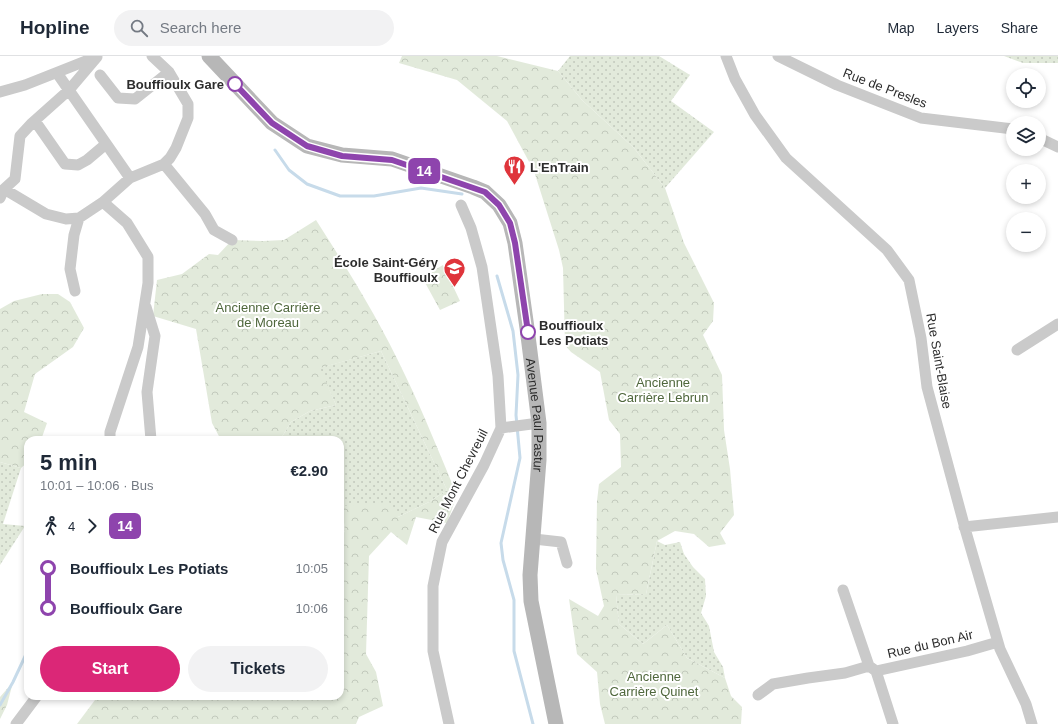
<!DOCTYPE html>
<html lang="en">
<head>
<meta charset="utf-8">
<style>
  :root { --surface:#fff; --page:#f2f2f3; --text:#1f2937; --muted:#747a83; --line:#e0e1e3; --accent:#db2777 }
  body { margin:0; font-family:Helvetica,sans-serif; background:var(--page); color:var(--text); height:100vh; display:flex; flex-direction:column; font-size:15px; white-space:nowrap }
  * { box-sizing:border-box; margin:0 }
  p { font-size:13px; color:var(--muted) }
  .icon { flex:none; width:22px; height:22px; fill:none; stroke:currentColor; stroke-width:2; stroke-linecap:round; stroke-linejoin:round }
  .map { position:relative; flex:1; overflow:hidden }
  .panel { position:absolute; left:24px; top:380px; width:320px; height:264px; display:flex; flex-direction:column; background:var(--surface); border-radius:12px; box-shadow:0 2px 6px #0003 }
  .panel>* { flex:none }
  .badge { padding:0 8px; border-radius:6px; font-size:14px; line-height:26px }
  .buttons { position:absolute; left:1006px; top:12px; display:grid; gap:8px }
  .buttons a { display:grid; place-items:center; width:40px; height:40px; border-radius:50%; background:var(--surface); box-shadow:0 2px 6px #0003; font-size:20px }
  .map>.badge { position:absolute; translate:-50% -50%; box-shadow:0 0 0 2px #fff }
  .legs { display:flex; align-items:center; gap:6px; height:44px; padding:0 16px; font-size:13px }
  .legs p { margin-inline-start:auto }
  .summary { display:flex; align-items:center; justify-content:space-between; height:68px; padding:0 16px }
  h1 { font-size:22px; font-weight:700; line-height:30px }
  .cta { display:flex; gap:8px; margin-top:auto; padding:8px 16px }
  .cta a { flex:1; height:46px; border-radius:24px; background:var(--accent); color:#fff; font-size:16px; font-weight:700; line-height:46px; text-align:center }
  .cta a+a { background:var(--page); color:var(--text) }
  ul { padding:0 16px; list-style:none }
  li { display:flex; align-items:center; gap:14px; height:40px; font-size:15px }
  li i { display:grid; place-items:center; width:6px; height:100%; margin:0 5px; background:currentColor }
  li i::after { content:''; width:10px; height:10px; margin:-5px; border:3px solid; border-radius:50%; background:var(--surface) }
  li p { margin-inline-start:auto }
  li:first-child i { background:linear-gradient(#0000 50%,currentColor 0) }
  li:last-child i { background:linear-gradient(currentColor 50%,#0000 0) }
  header { display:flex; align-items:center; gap:24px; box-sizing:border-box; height:56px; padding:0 20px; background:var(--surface); border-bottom:1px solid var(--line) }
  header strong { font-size:19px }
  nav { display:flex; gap:22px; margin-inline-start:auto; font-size:14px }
  .search { width:280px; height:36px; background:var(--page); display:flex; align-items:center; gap:10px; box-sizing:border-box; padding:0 14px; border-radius:22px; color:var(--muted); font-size:15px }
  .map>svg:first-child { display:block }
  .grass { fill:url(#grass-dots) }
  .forest { fill:url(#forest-crowns) }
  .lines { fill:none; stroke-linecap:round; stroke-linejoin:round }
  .stream { stroke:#c7dbea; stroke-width:3 }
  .minor { stroke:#cacaca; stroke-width:11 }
  .secondary { stroke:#b7b7b7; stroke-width:15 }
  .line-1-casing { stroke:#fff; stroke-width:9 }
  .line-1 { stroke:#8e44ad; stroke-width:6 }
  .stop-1-dot { fill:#fff; stroke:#8e44ad; stroke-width:2 }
  .labels { text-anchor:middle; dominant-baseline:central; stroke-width:4; stroke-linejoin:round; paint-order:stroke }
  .stop-label { font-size:13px; font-weight:bold; fill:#2d2d2d; stroke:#fff; text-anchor:end }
  .street-label { font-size:13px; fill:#2d2d2d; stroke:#fff }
  .poi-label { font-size:13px; font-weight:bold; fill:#2d2d2d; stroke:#fff; text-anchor:start }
  .park-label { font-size:13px; fill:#4f673c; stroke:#fff }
</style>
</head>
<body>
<header>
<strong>Hopline</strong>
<div class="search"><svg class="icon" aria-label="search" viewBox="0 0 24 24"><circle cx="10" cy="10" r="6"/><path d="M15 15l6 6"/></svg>Search here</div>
<nav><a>Map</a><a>Layers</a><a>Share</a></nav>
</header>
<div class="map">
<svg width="1058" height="668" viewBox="0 0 1058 668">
  <defs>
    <pattern id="grass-dots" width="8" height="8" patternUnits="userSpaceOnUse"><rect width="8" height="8" fill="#e2eadb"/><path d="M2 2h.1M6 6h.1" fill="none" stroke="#c2c9bc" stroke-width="1.8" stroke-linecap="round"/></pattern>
    <pattern id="forest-crowns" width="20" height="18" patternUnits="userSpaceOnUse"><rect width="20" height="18" fill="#e2eadb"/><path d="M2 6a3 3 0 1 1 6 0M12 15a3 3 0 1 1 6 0" fill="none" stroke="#c2c9bc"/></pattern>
  </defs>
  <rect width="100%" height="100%" fill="#fff"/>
  <path class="grass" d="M570 0H659L690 19 671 45 714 76 665 132 634 92 582 44 558 15Z
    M1004 0H1058V7H1023Z
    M381 295 447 434 429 446 398 461 342 450 345 475 340 482V384H280L291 366 310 355 336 349 319 312Z
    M0 406 21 412 3 468 25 470 0 509Z
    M657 485 665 489 680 486 684 498 693 511 705 523 706 540 701 557 709 570 714 596 723 611 725 622 687 602 667 569 643 588 619 568 616 539 646 538Z"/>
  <path class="forest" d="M402 0H497L558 15 582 44 634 92 665 132 684 187 714 247 713 265 703 279 722 319 724 374 730 413 734 459 720 477 726 488 709 491 694 478 675 475 657 485 646 538 616 539 619 568 643 588 667 569 687 602 725 622 731 640 742 651 741 668H605L600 648 597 616 577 598 569 543 598 560 604 550 596 513 597 445 599 428 621 411 620 378 609 364 600 316 571 296 565 289 563 212 559 194 534 115 507 65 457 24 399 7Z
    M316 164C348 214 380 265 405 319 424 358 440 399 457 439L447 467 416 461 407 489 391 476 369 500 366 598 376 616 383 650 359 661 356 668H77L98 640H340V482L345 475 342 450 389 446 398 461 429 446 447 434 381 295 320 312 336 349 310 355 291 366 280 384H221L212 367 196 273 153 260 157 224 182 218 209 198 218 199 232 184 263 185 284 184Z
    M443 209 460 245 440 254 422 221Z
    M42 238H58L70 246 84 272 73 291 35 318 24 356 47 367 41 384H28V406L21 412 0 406V253L14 245Z
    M13 626 7 649 0 663V641Z"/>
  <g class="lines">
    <path class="stream" d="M275 94 289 114 307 128 340 140H374L421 132 462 138
      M497 220 513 275 518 319 516 359 520 402 501 487 503 504 514 544V595L533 668
      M0 649 13 626 28 594"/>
    <path class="minor" d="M726 0 735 23 755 59 786 102 887 194 909 224 921 282 927 331 966 476 1000 593 1026 648 1032 668
      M778 0 837 29 921 62 1013 73
      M57 17 130 122
      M100 19 118 42 135 43 169 16
      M0 36 25 29 96 1
      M35 65 65 108 78 109 87 104 106 88
      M1039 82 1058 91
      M164 108 205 158 214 174 232 184
      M4 133 46 158 66 163 79 162 103 146 130 122 164 108 170 102 176 92 188 62V48L169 16 152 0
      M0 142 4 133 15 123 20 80 32 67 69 34 97 1
      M103 146 127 167 148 201V227L138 291 110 376V384
      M75 235 70 213 74 179 79 162
      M146 251 155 280 147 336 151 384
      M1017 294 1058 268
      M501 372 539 367
      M964 471 1058 461
      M534 483 561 486 567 507
      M843 534 869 610
      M869 610 876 615 967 595 998 586
      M876 615 893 668
      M758 639 773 628 808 622 845 617 869 610
      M16 668 37 640
      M449 668 433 595V530L442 486 484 409 501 372 498 320 482 211 471 172 461 149"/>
    <path class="secondary" id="s1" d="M209 0 272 67 307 90 342 99 392 103 473 131 485 136 499 149 510 167 515 187 527 272 539 367V404L530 519 531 545 556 668"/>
  </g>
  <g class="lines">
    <defs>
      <path id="line-1" d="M235 28 272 67 307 90 342 100 392 104 485 136 499 149 510 167 515 187 528 276"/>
    </defs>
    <use href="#line-1" class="line-1-casing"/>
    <use href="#line-1" class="line-1"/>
  </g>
  <defs>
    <symbol id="restaurant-pin" viewBox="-11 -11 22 30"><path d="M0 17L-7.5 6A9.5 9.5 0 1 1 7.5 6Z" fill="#df343b" stroke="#fff"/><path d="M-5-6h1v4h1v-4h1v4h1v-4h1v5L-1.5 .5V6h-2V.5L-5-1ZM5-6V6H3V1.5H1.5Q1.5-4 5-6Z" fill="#fff"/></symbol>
    <symbol id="school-pin" viewBox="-11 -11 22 30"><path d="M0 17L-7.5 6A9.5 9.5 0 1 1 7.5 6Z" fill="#df343b" stroke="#fff"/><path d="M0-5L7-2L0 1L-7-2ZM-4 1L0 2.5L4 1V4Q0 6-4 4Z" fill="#fff"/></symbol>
  </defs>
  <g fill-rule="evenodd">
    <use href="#restaurant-pin" x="502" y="98" width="25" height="34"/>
    <use href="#school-pin" x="442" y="200" width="25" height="34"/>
  </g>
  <g class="stop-1-dot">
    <circle cx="235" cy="28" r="7"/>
    <circle cx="528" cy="276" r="7"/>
  </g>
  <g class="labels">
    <g class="stop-label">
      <text x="224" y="28">Bouffioulx Gare</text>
      <text x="539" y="269" text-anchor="start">Bouffioulx<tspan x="539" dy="15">Les Potiats</tspan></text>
    </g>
    <g class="street-label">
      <text transform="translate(885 32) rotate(21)">Rue de Presles</text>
      <text transform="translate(939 305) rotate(80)">Rue Saint-Blaise</text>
      <text stroke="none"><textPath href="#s1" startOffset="553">Avenue Paul Pastur</textPath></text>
      <text transform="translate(458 425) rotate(-63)">Rue Mont Chevreuil</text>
      <text transform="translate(930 588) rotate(-13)">Rue du Bon Air</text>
    </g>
    <g class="poi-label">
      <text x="530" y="111">L'EnTrain</text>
      <text x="438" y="206" text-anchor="end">École Saint-Géry<tspan x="438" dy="15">Bouffioulx</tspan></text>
    </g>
    <g class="park-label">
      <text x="268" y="251">Ancienne Carrière<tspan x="268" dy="15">de Moreau</tspan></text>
      <text x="663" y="326">Ancienne<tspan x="663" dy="15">Carrière Lebrun</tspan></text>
      <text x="654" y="620">Ancienne<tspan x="654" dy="15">Carrière Quinet</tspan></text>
    </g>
  </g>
</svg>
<div class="buttons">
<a><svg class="icon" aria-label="locate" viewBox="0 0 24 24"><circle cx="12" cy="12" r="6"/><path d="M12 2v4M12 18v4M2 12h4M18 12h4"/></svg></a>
<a><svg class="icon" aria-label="layers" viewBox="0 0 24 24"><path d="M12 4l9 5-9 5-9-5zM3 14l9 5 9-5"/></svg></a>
<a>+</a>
<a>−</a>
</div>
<b class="badge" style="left:424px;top:115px;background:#8e44ad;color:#fff">14</b>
<section class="panel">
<div class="summary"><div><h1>5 min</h1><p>10:01 – 10:06 · Bus</p></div><b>€2.90</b></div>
<div class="legs"><svg class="icon" aria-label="walk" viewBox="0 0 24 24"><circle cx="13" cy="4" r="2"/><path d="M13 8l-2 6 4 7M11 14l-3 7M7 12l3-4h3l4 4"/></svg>4<svg class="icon" aria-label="forward" viewBox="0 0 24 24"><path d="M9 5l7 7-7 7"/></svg><b class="badge" style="background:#8e44ad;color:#fff">14</b></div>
<ul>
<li><i style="color:#8e44ad"></i><b>Bouffioulx Les Potiats</b><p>10:05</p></li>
<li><i style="color:#8e44ad"></i><b>Bouffioulx Gare</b><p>10:06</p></li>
</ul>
<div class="cta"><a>Start</a><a>Tickets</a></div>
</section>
</div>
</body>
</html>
